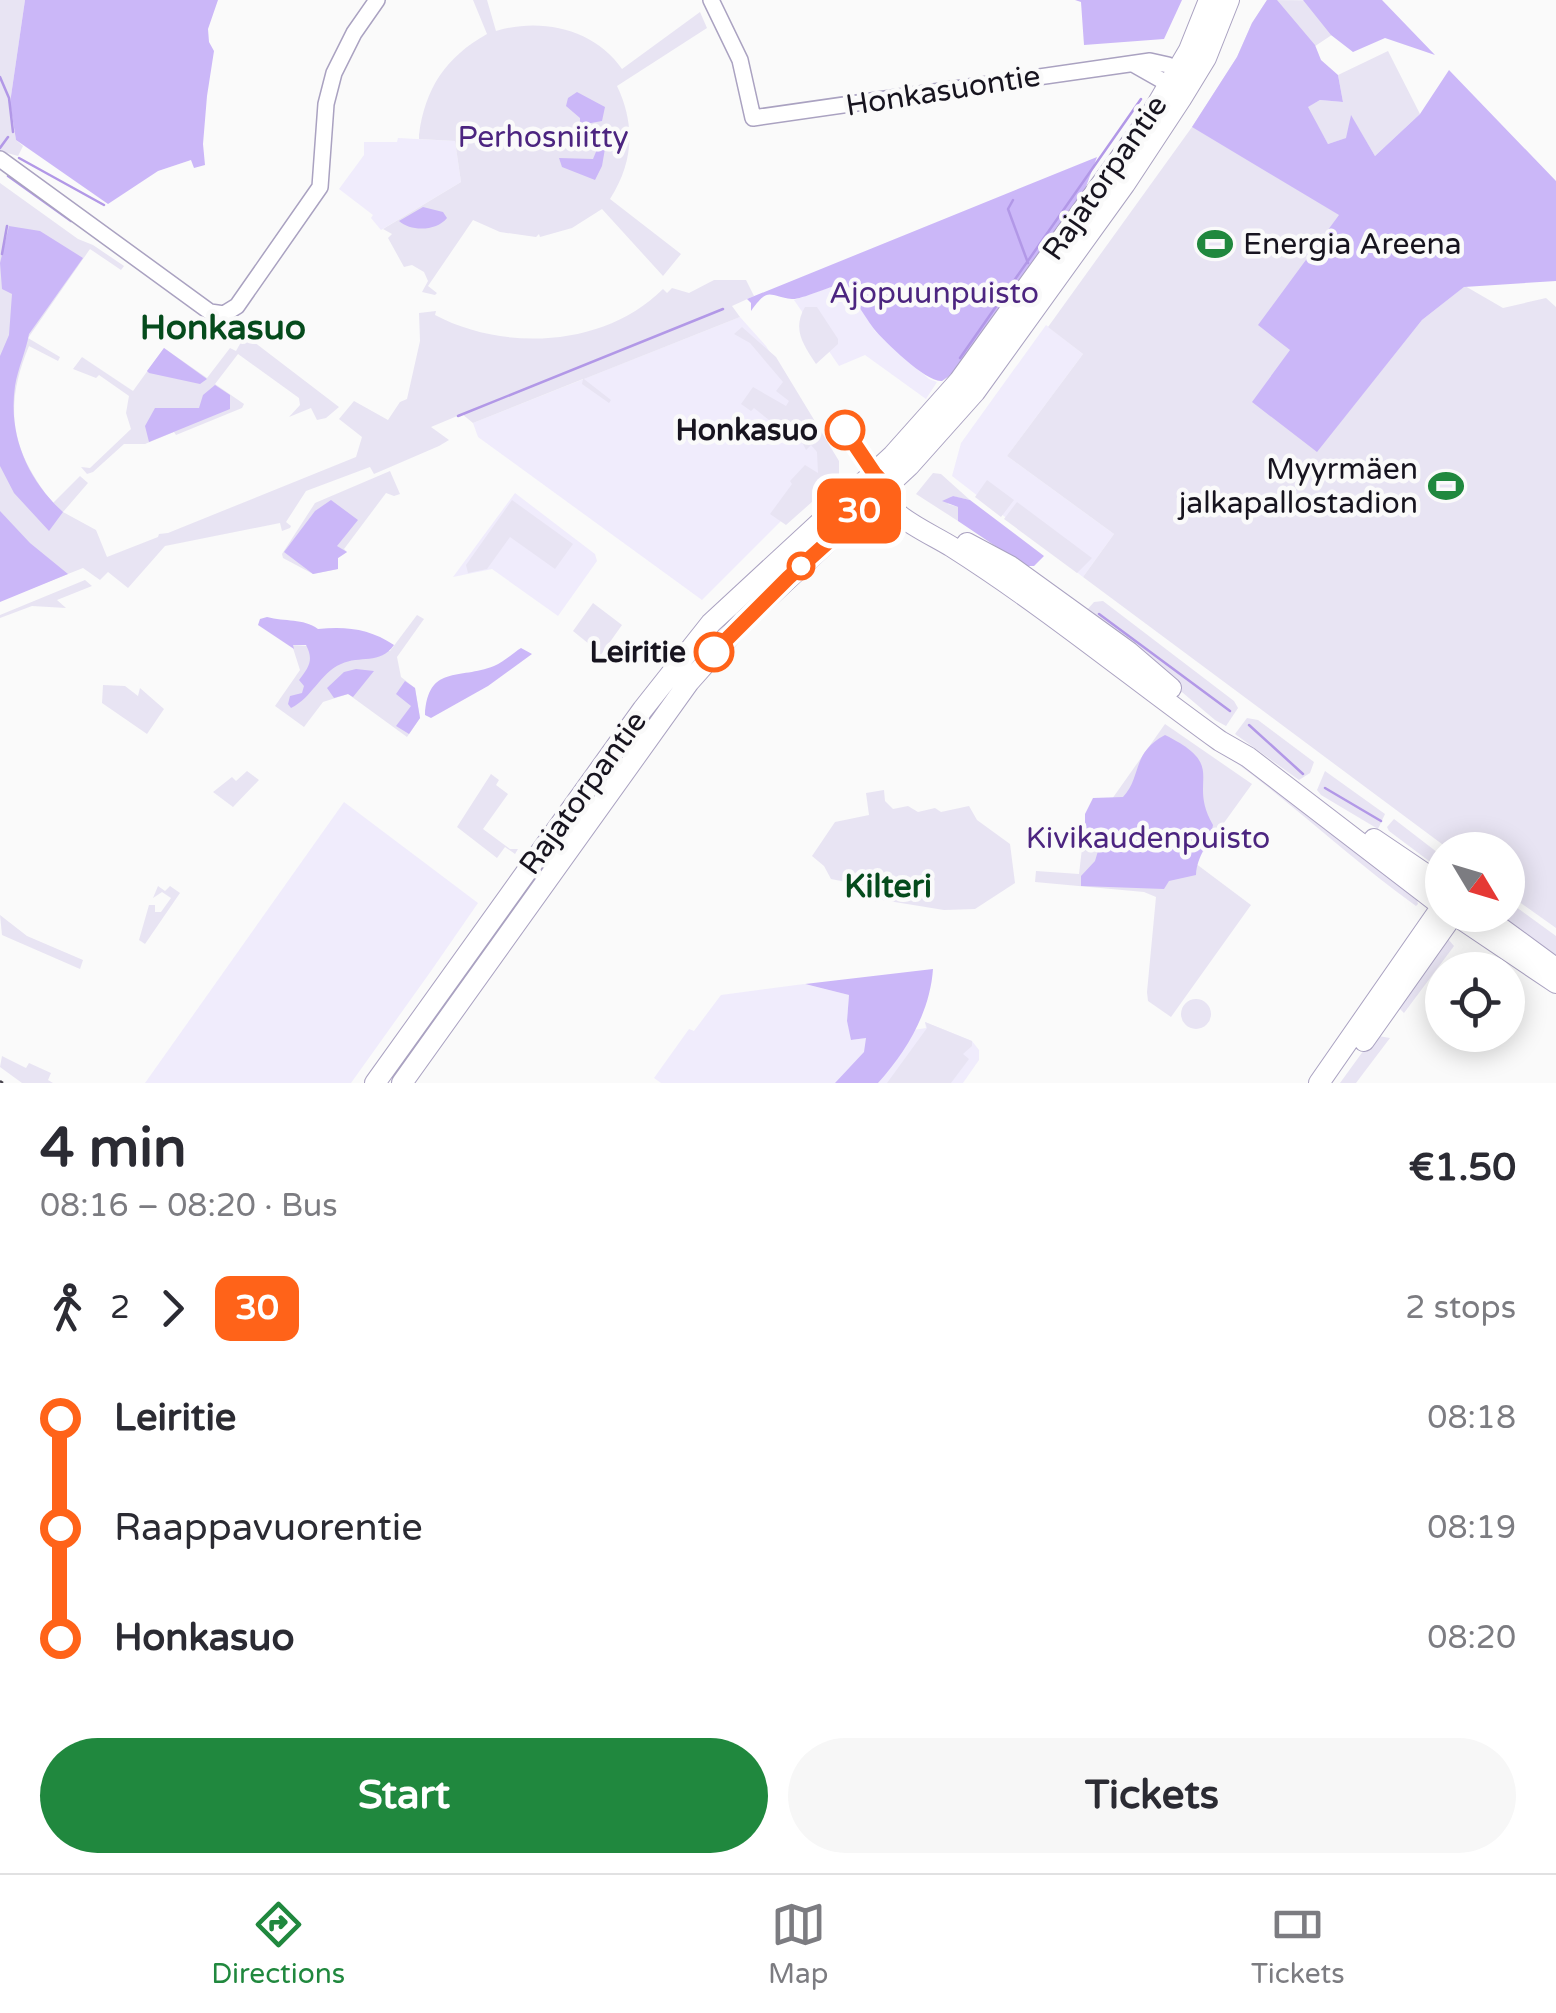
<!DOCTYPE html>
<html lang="en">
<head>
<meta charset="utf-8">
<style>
  :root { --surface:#fff; --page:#f7f7f7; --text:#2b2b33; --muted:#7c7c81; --line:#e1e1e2; --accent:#20883e }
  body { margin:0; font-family:"Varela Round",sans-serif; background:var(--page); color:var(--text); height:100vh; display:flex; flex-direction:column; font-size:38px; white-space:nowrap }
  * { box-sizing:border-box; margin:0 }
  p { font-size:32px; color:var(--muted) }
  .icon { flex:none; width:55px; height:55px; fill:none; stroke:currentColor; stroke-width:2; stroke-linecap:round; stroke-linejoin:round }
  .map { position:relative; height:1083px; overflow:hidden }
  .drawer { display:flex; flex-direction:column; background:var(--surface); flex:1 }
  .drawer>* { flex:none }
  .badge { padding:0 20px; border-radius:15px; font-size:35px; line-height:65px }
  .needle { width:65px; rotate:128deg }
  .buttons { position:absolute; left:1425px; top:832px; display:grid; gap:20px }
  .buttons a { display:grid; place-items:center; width:100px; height:100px; border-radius:50%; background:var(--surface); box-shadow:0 5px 25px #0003; font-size:50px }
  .map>.badge { position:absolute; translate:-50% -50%; box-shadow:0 0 0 5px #fff }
  .legs { display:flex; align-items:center; gap:15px; height:110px; padding:0 40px; font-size:32px }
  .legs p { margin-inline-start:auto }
  .summary { display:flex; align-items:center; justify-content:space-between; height:170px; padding:0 40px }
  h1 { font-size:55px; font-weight:700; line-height:75px }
  .action { display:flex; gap:20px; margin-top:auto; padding:20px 40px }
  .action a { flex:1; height:115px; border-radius:60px; background:var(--accent); color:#fff; font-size:40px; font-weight:700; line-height:115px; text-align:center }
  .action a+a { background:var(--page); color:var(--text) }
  ul { padding:0 40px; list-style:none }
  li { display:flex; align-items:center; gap:35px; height:110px; font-size:38px }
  li i { display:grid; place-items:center; width:15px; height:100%; margin:0 12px; background:currentColor }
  li i::after { content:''; width:25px; height:25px; margin:-12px; border:8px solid; border-radius:50%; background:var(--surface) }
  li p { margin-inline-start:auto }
  li:first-child i { background:linear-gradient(#0000 50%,currentColor 0) }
  li:last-child i { background:linear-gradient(currentColor 50%,#0000 0) }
  .tab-bar { display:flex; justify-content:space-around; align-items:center; height:140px; border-top:2px solid var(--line); background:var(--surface); font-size:28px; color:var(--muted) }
  .tab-bar a { display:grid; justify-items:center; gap:5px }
  .tab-bar .current { color:var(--accent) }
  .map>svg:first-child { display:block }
  .built { fill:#f0ecfc }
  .green { fill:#e8e4f3 }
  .forest { fill:#cbb7f8 }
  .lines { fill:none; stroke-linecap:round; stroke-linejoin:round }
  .stream { stroke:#b298e7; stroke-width:2.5 }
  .minor-casing { stroke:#aaa2c1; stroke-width:18 }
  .major-casing { stroke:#aaa2c1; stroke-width:22 }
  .minor { stroke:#fff; stroke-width:15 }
  .major { stroke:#fff; stroke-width:20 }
  .rail { stroke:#46434c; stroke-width:2.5; stroke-dasharray:18 18; stroke-linecap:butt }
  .line-1-casing { stroke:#fff; stroke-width:22 }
  .line-1 { stroke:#ff6319; stroke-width:15 }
  .stop-1-dot { fill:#fff; stroke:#ff6319; stroke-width:5 }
  .labels { text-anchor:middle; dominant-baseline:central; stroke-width:9; stroke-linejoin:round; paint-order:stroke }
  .street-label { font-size:30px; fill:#17141f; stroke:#fafafa }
  .park-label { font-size:30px; fill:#4c2580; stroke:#fafafa }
  .poi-label { font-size:30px; fill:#17141f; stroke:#fafafa; text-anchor:start }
  .stop-label { font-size:30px; font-weight:bold; fill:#17141f; stroke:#fafafa; text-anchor:end }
  .neighbourhood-label { font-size:32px; font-weight:bold; fill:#054b1c; stroke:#fafafa }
  .quarter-label { font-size:35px; font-weight:bold; fill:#054b1c; stroke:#fafafa }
</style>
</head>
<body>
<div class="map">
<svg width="1556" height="1083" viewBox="0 0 1556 1083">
  <rect width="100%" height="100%" fill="#fafafa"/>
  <path class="built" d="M398 138 455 141 461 182 381 230 371 218 373 215 339 189 364 155V142H397Z
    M839 284 853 296 875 331 929 379 937 382 926 399 865 355 839 366 794 300Z
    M740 317 766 346 833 456V469L702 600 478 437 473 423Z
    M1046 325 1083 354 1007 456 1114 534 1083 577 952 476 961 443Z
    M515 493 595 554 597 561 558 616 492 569 453 577Z
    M344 802 478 903 431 971 351 1083H145Z
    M804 984 849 995 847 1021 852 1040 926 1028 925 1022 972 1041 979 1050V1060L963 1083H661L654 1078 689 1029 694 1031 721 995Z"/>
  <path class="green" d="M0 0H25L10 103 16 140 23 146 18 156 0 151Z
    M473 0H487L496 31C541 17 595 29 622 69L700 12 707 28 617 86C636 126 633 163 610 199L681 254 663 276 602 209 572 228 540 237 539 234 536 237 500 232 473 220 428 286 437 293 435 295 422 292 428 281 424 272 412 265 404 267 388 238 392 234 383 229 461 182 455 141 419 139V135C425 88 446 57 487 34Z
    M1267 0 1383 1 1193 127 1340 215 1291 349 1317 451 1422 320 1465 286 1503 308 1546 298 1556 307V928L1508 894V850H1450L1083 577 1114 534 1007 456 1083 354 1048 327 1192 127 1237 57 1252 23Z
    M1388 51 1420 114 1375 156 1351 116 1347 138 1328 144 1307 107 1320 100 1343 102 1338 75Z
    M0 183 78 239 93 245 124 266 121 270 90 249 28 338 60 357 58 361 29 346C3 408 11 451 53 503L80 476 88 483 63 512 96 530 107 557 158 537 159 534 168 533 356 457 362 437 339 419 354 401 388 420 400 402 407 399 420 341 419 313 436 311 435 315C505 352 605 347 663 289L667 293 672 288 689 293 714 280H746L754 296 732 306 740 317 584 379 611 400 609 403 582 384 583 379 473 423 462 414 431 427 449 440 439 446 374 474 370 467 306 491 286 522 291 526 290 528 282 531 280 523 165 546 128 588 108 572 100 580 83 568 0 601Z
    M805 307H817L838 339V344L816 364C803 344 792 329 805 307Z
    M742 327 776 357 839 461V478L786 525 770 514 792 484 790 481 805 465 818 473 817 452 811 445 806 450 803 444 773 427 774 424 754 408 751 411 741 404 753 387 786 406 789 401 776 391 783 382 750 343 734 334Z
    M245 335 339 407 326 418 317 420 311 408 289 417 300 405 299 398 238 354 215 384 244 404 242 408 176 435 174 432 145 444H124L93 472 87 474 81 467 90 468 131 429 126 413 129 396 99 375 96 378 73 369 82 357 133 391 164 348 207 378 230 348 236 351Z
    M390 471 400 494 394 496 386 493 344 549 347 552 338 558V569L313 574 283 558 282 554 315 503Z
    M933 473 941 474 970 500 952 496 948 504 958 507V521L916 494Z
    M987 480 1014 500 1001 517 975 497Z
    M512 500 573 544 555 569 510 537 487 569 468 573 466 565Z
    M1017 502 1092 558 1077 573 1004 519Z
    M85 580 92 586 57 600 66 608 32 606 0 618V615Z
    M1103 601 1234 701 1238 708 1226 726 1215 720 1086 611 1094 602Z
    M593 603 622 625 600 656 595 643 589 644 573 631Z
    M417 615 424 619 397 657 401 677 415 688 420 718 407 737 348 694 323 702 304 727 275 706 300 670 292 645 390 651Z
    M103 685 125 686 138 696 140 688 164 709 147 734 102 703Z
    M1247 718 1258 720 1314 762 1310 773 1299 780 1235 734Z
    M1165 724 1252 784 1195 863 1251 905 1171 1017 1148 1001 1147 992 1156 897 1144 892 1035 882 1036 871 1079 874 1083 840Z
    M1223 747 1416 897 1418 904 1416 906C1348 857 1288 799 1220 751Z
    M247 771 259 780 233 807 213 792 232 777 236 781Z
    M1325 771 1385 814 1378 829 1321 795 1317 790Z
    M491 774 499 780 496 785 508 794 483 829 510 849H518L515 854 505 847 497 858 457 827Z
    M884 790 885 801 893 809 908 806 918 812 935 808 941 812 969 806 977 820 1010 844 1015 883 975 909 944 910 870 898 871 887 831 879 824 866 812 856 835 822 869 815 866 793Z
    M1394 819 1442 856 1441 870 1389 831 1387 827Z
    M158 886 165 891 170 886 180 893 145 944 139 940 149 905H155V912H161L171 898 162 892 153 898Z
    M1508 901 1556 936V960L1491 915H1508Z
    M0 915 27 936 83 960 80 969 2 935Z
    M1448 939 1454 946 1404 1013 1399 1008Z
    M1181 1014a15 15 0 1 1 30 0a15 15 0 1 1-30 0Z
    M925 1022 972 1041V1046L963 1054 969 1059 951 1083H887L927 1028Z
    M1378 1036 1390 1038 1356 1083H1340L1369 1043Z
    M2 1056 26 1068 29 1063 51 1073 48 1080 53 1083H22L0 1067Z"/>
  <path class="forest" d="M25 0H218L208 29 209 42 214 51 207 96 203 144 205 165 194 168 191 160 158 171 108 204 16 140 10 103Z
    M1075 0H1182L1164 39 1084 45 1081 2Z
    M1267 0H1277L1315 45 1321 60 1338 75 1343 102 1320 100 1308 107 1328 144 1346 138 1351 115 1375 156 1420 114 1449 70 1556 181V281L1464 287 1422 320 1317 452 1252 402 1290 350 1258 325 1339 215 1192 127 1237 57 1252 23Z
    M1303 0H1382L1435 55 1385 38 1353 52 1331 35Z
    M577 92 605 107 602 121 580 125V118L566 106 568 98Z
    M603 135 607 137 602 166 595 180 562 167 559 158 593 159Z
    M1097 157 1084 192 965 365 942 381C927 383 885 342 874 329 862 313 855 297 840 284 830 287 799 300 792 299 768 296 769 286 751 311V303L747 299Z
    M423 207 443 212 447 218C437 231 411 232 399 221Z
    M9 226 40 231 83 258 29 334C26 351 18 368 15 386 8 435 27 479 63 512L49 531 14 493 0 466V356L9 335 12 294 2 289 0 263Z
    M164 348 207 379 200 384 149 373 147 371Z
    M215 385 230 395V409L149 442 145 426 155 408H199L203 395Z
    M953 496 970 500 1044 556 1034 566H1025L958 521V507L942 501Z
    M331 500 358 520 337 546 347 552 338 558V569L313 574 284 552 315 511Z
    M0 511 30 543 68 574 0 602Z
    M267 617C285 622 303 618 318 629 347 626 370 629 394 645 380 665 360 655 341 664 320 673 312 698 291 708L288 704 290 696 302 693 304 686 299 680C309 667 314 660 306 645H293L294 649 258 625 260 619Z
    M521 648 532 654 488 686 431 718 425 715C428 664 459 680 494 666 504 662 513 653 521 648Z
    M356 669 374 671 353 697 348 694 334 698 327 688 344 672Z
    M405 681 415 688 420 718 409 734 396 726 411 706 396 694Z
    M1165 735C1230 767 1186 779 1213 825 1210 843 1197 855 1196 875L1169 881 1164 889 1081 886V876L1095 861 1098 851 1085 827V814L1093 798 1123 797C1142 777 1131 753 1165 735Z
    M933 969C930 1012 907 1051 878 1083H835L864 1052 866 1038 851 1040 847 1021 849 995 805 984Z"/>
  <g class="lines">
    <path class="stream" d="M0 77 9 98 13 132
      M0 148 8 137
      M19 158 104 205
      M8 176 71 221
      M1013 200 1008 209 1028 263
      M2 254 7 226
      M960 358 1141 99
      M458 416 723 309
      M1099 614 1230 711
      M1249 725 1303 774
      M1325 788 1381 821"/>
    <defs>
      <path id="minor" d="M711 0 740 60 753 118 1150 61 1168 65 1184 76
        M1133 64 1170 85 1178 84
        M0 159 210 312 224 314 237 306 320 187 326 104 334 73 354 33 377 0"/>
      <path id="major" d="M877 486C885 515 928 532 952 547 1045 606 1131 677 1220 741L1248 757 1442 906
        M967 543 1010 566 1129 652 1171 688
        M1374 839 1442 885
        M1455 915 1556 983
        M1483 915 1550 964
        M1364 1041 1453 915
        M375 1083 643 709 711 623 893 455 959 381 1149 118 1189 50 1209 0
        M402 1083 689 682 744 620 909 466 975 392 1125 184 1181 99 1206 58 1229 0
        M1319 1083 1442 906"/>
    </defs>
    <use href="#minor" class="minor-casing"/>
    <use href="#major" class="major-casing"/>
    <use href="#minor" class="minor"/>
    <use href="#major" class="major"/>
    <path class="rail" d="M0 1081 3 1083"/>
  </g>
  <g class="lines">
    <defs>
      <path id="line-1" d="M714 652 788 578 888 488 874 473 845 430"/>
    </defs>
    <use href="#line-1" class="line-1-casing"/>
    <use href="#line-1" class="line-1"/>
  </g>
  <defs>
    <symbol id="stadium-bare" viewBox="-9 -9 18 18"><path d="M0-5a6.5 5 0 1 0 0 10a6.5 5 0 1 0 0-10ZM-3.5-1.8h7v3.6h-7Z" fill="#20883e" stroke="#fafafa" stroke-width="2.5" paint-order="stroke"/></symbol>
  </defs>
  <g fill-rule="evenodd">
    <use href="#stadium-bare" x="1190" y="219" width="50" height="50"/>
    <use href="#stadium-bare" x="1421" y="461" width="50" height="50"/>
  </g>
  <g class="stop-1-dot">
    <circle cx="845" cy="430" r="18"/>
    <circle cx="801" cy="566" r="12"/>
    <circle cx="714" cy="652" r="18"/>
  </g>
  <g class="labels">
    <g class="street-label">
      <text transform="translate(943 91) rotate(-9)">Honkasuontie</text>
      <text transform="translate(1105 178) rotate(-55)">Rajatorpantie</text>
      <text transform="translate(583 793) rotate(-54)">Rajatorpantie</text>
    </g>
    <g class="park-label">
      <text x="543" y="137">Perhosniitty</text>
      <text x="934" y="293">Ajopuunpuisto</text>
      <text x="1148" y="838">Kivikaudenpuisto</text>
    </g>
    <g class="poi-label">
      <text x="1243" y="244">Energia Areena</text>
      <text x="1418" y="469" text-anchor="end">Myyrmäen<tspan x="1418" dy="34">jalkapallostadion</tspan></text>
    </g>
    <g class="stop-label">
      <text x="818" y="430">Honkasuo</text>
      <text x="686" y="652">Leiritie</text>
    </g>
    <g class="neighbourhood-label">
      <text x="888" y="887">Kilteri</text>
    </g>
    <g class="quarter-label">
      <text x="223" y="328">Honkasuo</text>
    </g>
  </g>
</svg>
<div class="buttons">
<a><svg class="needle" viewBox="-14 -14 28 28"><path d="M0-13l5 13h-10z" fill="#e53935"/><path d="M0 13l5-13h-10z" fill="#7c7c81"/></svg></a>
<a><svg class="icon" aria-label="locate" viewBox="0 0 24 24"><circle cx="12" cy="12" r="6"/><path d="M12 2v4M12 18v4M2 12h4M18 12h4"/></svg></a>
</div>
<b class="badge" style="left:859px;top:511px;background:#ff6319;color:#fff">30</b>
</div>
<section class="drawer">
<div class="summary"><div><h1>4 min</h1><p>08:16 – 08:20 · Bus</p></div><b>€1.50</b></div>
<div class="legs"><svg class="icon" aria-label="walk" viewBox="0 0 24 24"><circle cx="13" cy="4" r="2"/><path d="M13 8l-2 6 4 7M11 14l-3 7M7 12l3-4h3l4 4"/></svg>2<svg class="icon" aria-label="forward" viewBox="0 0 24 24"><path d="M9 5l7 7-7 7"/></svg><b class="badge" style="background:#ff6319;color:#fff">30</b><p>2 stops</p></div>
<ul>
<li><i style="color:#ff6319"></i><b>Leiritie</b><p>08:18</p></li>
<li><i style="color:#ff6319"></i><span>Raappavuorentie</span><p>08:19</p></li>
<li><i style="color:#ff6319"></i><b>Honkasuo</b><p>08:20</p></li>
</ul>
<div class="action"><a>Start</a><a>Tickets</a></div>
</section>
<nav class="tab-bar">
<a class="current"><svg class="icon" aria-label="directions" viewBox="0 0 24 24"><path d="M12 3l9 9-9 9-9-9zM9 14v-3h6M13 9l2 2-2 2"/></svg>Directions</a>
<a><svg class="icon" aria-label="map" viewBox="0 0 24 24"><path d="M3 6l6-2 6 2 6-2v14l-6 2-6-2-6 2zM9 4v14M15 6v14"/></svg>Map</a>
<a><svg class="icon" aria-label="tickets" viewBox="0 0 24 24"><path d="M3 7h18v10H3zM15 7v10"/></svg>Tickets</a>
</nav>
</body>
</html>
